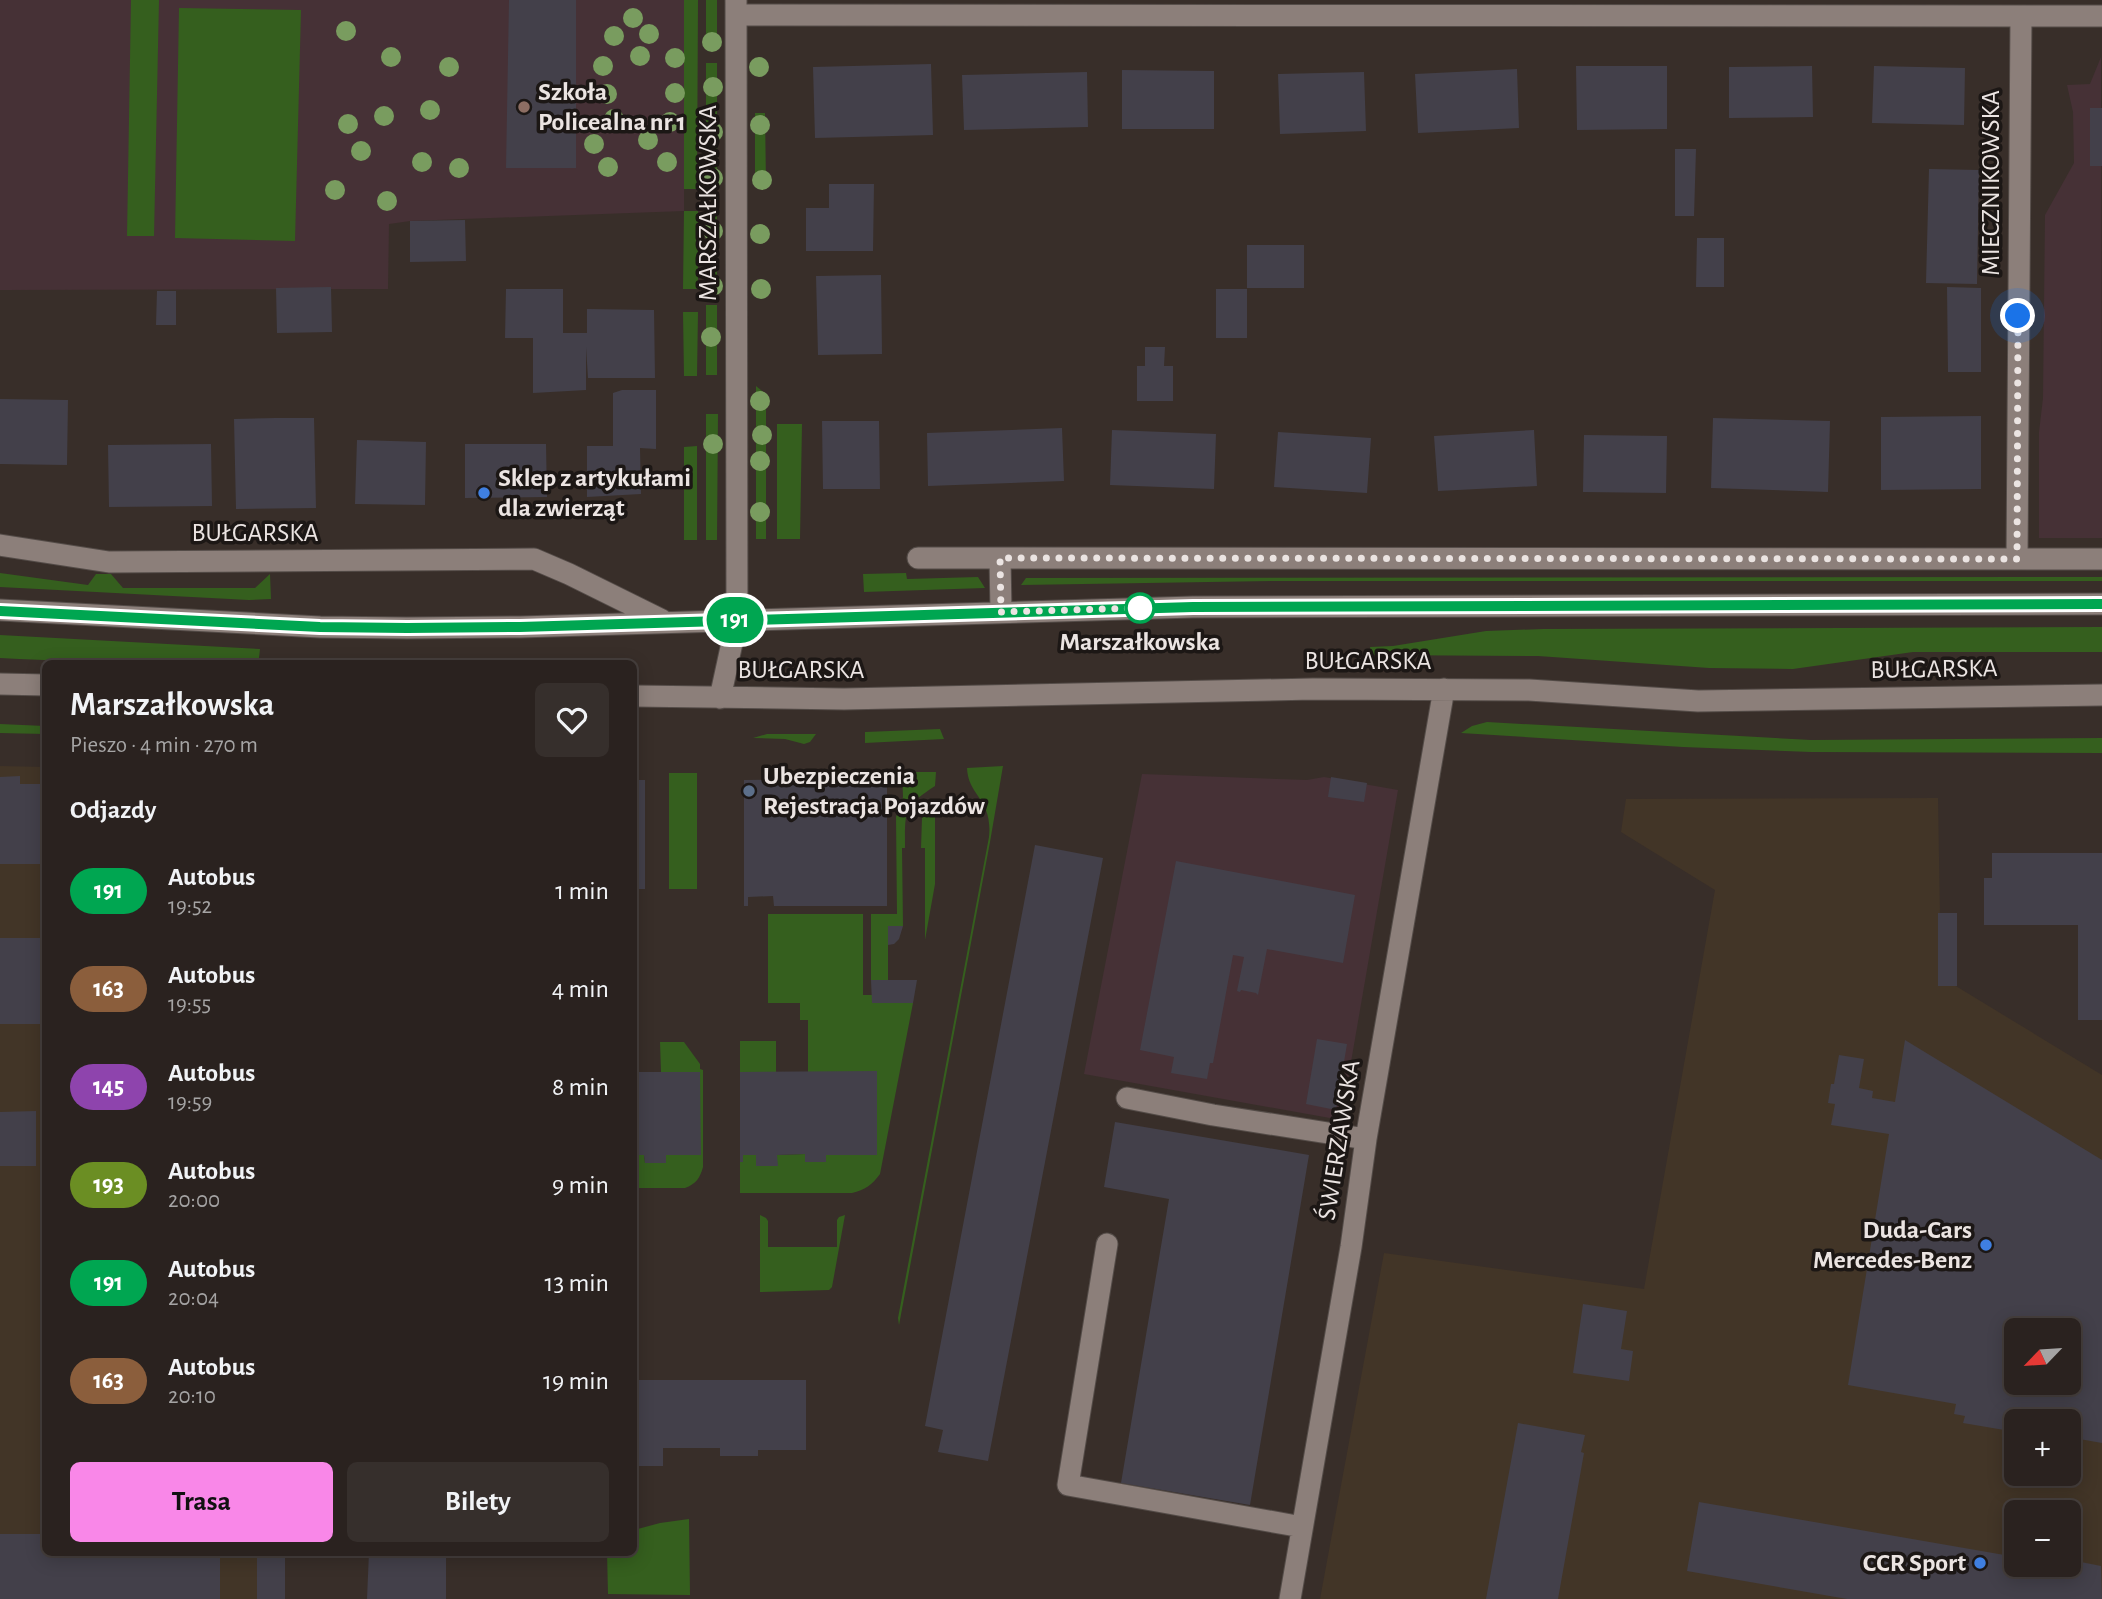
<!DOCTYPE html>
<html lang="pl">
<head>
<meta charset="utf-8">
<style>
  :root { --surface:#2a221f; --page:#362f2c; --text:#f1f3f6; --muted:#a5a4a4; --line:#463f3d; --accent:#f987e8 }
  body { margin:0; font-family:"Alegreya Sans",sans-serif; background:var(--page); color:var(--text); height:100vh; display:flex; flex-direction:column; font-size:26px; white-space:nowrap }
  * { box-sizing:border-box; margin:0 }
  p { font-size:23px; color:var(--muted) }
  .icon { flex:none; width:38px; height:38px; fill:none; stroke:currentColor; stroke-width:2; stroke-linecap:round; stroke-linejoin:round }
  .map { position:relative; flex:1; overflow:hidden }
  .panel { position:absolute; left:42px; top:660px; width:595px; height:896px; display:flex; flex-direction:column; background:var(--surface); border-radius:10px; box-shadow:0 4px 18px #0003,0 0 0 2px var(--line) }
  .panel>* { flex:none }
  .badge { padding:0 14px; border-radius:23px; font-size:24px; line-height:46px }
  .needle { width:46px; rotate:245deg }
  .fabs { position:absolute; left:2004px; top:1318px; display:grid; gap:14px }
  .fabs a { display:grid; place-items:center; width:77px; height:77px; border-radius:10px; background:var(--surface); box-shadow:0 4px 18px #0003,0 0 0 2px var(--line); font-size:35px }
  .you { position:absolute; width:35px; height:35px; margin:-18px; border:5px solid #fff; border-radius:50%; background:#1a73e8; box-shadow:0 0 0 10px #1a73e833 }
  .map>.badge { position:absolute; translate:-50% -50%; box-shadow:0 0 0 4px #fff }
  h2 { padding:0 28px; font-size:26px; line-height:63px }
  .round { display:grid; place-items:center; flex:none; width:74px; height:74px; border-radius:10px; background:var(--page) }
  .overview { display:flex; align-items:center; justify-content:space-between; height:119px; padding:0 28px }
  h1 { font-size:33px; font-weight:700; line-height:52px }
  .cta { display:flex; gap:14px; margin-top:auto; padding:14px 28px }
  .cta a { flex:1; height:80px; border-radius:10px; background:var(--accent); color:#111; font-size:28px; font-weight:700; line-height:80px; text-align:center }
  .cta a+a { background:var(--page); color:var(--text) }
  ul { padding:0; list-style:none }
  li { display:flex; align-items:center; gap:21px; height:98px; padding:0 28px }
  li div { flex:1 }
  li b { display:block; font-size:26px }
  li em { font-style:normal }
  li .badge { min-width:77px; font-weight:700; text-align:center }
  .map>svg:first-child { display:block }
  .commercial { fill:#423527; fill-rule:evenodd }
  .education { fill:#463136 }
  .green { fill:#355f1e }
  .building { fill:#43404a; fill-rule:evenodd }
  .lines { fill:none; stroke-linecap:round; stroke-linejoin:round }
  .minor-casing { stroke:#544c48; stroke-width:23 }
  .minor { stroke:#8c7f7a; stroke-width:21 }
  .tree { fill:#799c5f }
  .line-casing { stroke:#fff; stroke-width:16 }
  .line { stroke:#00a651; stroke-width:10 }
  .walk { stroke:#ebe4e2; stroke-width:7; stroke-dasharray:0 12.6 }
  .education-dot { fill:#8d6e63; stroke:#1c1715; stroke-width:2.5 }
  .shop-dot { fill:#3f7fe0; stroke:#1c1715; stroke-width:2.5 }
  .stop-dot { fill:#fff; stroke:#00a651; stroke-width:3.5 }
  .service-dot { fill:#5c6f8a; stroke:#1c1715; stroke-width:2.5 }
  .labels { text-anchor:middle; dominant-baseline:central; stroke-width:7; stroke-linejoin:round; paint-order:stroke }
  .poi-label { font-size:26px; font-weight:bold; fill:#ebe4e2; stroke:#1c1715; text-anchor:start }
  .street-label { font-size:26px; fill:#ebe4e2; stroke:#1c1715 }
  .stop-label { font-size:26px; font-weight:bold; fill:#ebe4e2; stroke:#1c1715 }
</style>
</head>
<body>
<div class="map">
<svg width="2102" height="1599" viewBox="0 0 2102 1599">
  <rect width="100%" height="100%" fill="#382e29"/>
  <path class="commercial" d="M0 766 45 767 46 1552H285V1599H0Z
    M1938 798 1941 977 2102 1075V1599H1320L1384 1253 1644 1289 1715 890 1621 832 1626 799ZM2016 1330H2068V1382H2016ZM2016 1421H2068V1474H2016ZM2016 1512H2068V1564H2016Z"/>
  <path class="education" d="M0 0H684V211L410 221 389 224 388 289 0 290Z
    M2101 57 2102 538H2039V432L2043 398 2045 215 2074 163 2073 112 2067 85 2090 84Z
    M1142 774 1307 780 1324 777 1398 790 1341 1120 1084 1074Z"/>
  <path class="green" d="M131 0H159L154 236H127Z
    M684 0H698L697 189H684Z
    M706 0H717V46L706 47Z
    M179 8 301 10 295 241 175 238Z
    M706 63H717V183L712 188H706Z
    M755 113H765L766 184 755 185Z
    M717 210V289H706V211Z
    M684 211H698V289H683Z
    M706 305H717V375H706Z
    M683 312H698L697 376H684Z
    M756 386 766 394V539H756Z
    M706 414H718L717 540H706Z
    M802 424 800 539H777V424Z
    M697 446V540H684V447Z
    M0 573 88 585 96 574H111L123 588H255L270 574 271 599 249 600 0 587Z
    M906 573 907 579 978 577 985 588 864 592 863 574Z
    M2102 577V581H1274L1021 585 1026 578Z
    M2102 627V652H1913L1793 669 1709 668 1538 656 1371 655 1370 647 1393 646 1486 631 1544 629Z
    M0 635 260 649 259 658C173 668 86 662 0 658Z
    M1487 722 1811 740 2102 738V753L1811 752 1683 747 1461 733 1472 726Z
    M0 724 45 726V734L0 733Z
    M940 729 944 739 865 743V732Z
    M767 734H816L810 742 804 744 785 739 753 738Z
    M1003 766 990 842 899 1325 898 1318 989 837C993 799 968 796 967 768Z
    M902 772H936L935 786C903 807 905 811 905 848H902L903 926H888V980H871V914H897L896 817 903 797Z
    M669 773H697V889H669Z
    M935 807V884L925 940V848H921L922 818 926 812Z
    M768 914H863V995H872V1003H913L880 1174C872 1185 865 1190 852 1193H740V1162H743V1155H756V1166H777V1155L805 1154V1162H826V1155L877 1154 876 1072H808V1020H800V1003H768Z
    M740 1041H776V1072H740Z
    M660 1042H684L700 1064V1069L703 1070V1167C700 1178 696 1184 685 1188H634V1155H644L645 1163H665L666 1155 700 1154V1072H661Z
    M760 1215 766 1218 768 1221V1247H837V1220L839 1217 845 1215 832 1287 829 1290 760 1292Z
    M689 1519 690 1595 608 1594 607 1552H634V1530L660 1523Z"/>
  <path class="building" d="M509 0H576V168H506Z
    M931 64 933 135 815 138 813 67Z
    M1576 66H1667V129L1577 130Z
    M1812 66 1813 117 1729 118V67Z
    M1874 66 1965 68 1964 125 1872 123Z
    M1517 69 1519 128 1418 133 1415 74Z
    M1122 70 1214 71V129H1122Z
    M1087 72 1088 127 964 130 962 75Z
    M1364 72 1366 131 1280 134 1278 74Z
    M2090 108H2102V166H2090Z
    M1675 149H1696L1694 216H1675Z
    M1929 169 1979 170 1977 284 1926 283Z
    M829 184H874L873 251H806V208H829Z
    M465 220 466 261 410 262V221Z
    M1697 238H1724V287H1696Z
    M1247 245H1304V288H1247Z
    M881 275 882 354 818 355 816 276Z
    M331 287 332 332 277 333 276 288Z
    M1947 287 1981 288V372H1948Z
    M506 289H563V333H587V309L654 310 655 378H588L586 347V390L533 393V338H505Z
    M1216 289H1247V338H1216Z
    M157 291H176V325H156Z
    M1145 347H1165L1164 366H1173V401H1137V366H1145Z
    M622 390H656V449L640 448 641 494 587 497V446H613V393Z
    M0 399 68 400 67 465 0 464Z
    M1981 416V489L1881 490V417Z
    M276 418H314L316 508 236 509 234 419Z
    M1713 418 1830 421 1828 492 1711 488Z
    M822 421H879L880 489H823Z
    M1062 428 1064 481 928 486 927 433Z
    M1112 430 1216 434 1214 489 1110 485Z
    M1534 430 1537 486 1438 491 1434 436Z
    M1278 432 1371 438 1367 493 1274 487Z
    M1584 435 1667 436 1666 493 1583 492Z
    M357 440 426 442 425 505 355 504Z
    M211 444 212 506 109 507 108 445Z
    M465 444H546L547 497 465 498Z
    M20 776V784H46V864H0V777Z
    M1331 777 1367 783 1364 802 1328 797Z
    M887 779V906H774L773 896 748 897V906H744V780Z
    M634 780H645V889H634Z
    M1035 845 1103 858 988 1461 938 1452 943 1430 925 1426Z
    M1992 853H2102V1020H2078V925H1984V878H1992Z
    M1176 861 1355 895 1343 963 1267 949 1258 995 1256 993 1241 990 1240 992 1237 991 1244 957 1233 955 1213 1063H1210L1207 1079 1171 1073 1174 1057 1140 1050Z
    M1938 913H1957V986H1938Z
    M888 926H903L899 939 894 944 888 945Z
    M0 938H46V1024H0Z
    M871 980H917L913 1003H872Z
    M1317 1039 1347 1044 1336 1110 1306 1104Z
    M1905 1040 2102 1160V1443L2068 1437V1421H2016V1432L1963 1423 1965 1416 1954 1414 1956 1404 1848 1385 1889 1134 1831 1125 1835 1104 1828 1103 1831 1084H1834L1839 1055 1864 1059 1859 1088 1873 1091 1872 1098 1895 1102ZM2016 1330H2068V1382H2016Z
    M877 1071V1155H826V1162H805V1154L777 1155 778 1166H756V1155H743V1162H740V1072Z
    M634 1072H700L701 1155H666V1163H645L644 1155H634Z
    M36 1111V1166H0V1112Z
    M1115 1122 1309 1155 1250 1505 1121 1483 1169 1199 1104 1187Z
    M1583 1304 1627 1311 1621 1349 1633 1351 1629 1381 1573 1373Z
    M634 1380H806V1450H758V1456H720V1448H663V1466H634Z
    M1518 1423 1585 1435 1581 1452 1584 1453 1558 1599H1486Z
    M1699 1502 2016 1557V1564H2059L2081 1568V1562L2101 1566 2102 1599H1847L1687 1571Z
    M0 1534H46V1552H211V1558H220V1599H0Z
    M257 1552H285V1599H257Z
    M369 1552H446V1599H367Z"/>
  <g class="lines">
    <defs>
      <path id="minor" d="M736 15 2102 16
        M0 545 109 562 534 559 569 574 662 620
        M918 558 2102 559
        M1000 558 1001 612
        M2017 559 2021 16
        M0 610 320 627 407 628 520 627 1193 607 2102 604
        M0 684 46 685
        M634 696 844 699 1313 689 1529 690 1698 701 2102 695
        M720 698 737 620 736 0
        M1127 1098 1213 1115 1366 1139
        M1107 1244 1068 1485 1302 1527
        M1290 1599 1351 1247 1366 1139 1444 689"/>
    </defs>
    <use href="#minor" class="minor-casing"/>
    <use href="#minor" class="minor"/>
  </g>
  <g class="tree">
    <circle cx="633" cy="18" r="10"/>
    <circle cx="346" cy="31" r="10"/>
    <circle cx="649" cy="34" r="10"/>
    <circle cx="614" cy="36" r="10"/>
    <circle cx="712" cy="42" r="10"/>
    <circle cx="640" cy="56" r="10"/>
    <circle cx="391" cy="57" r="10"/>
    <circle cx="675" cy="58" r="10"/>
    <circle cx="603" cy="66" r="10"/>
    <circle cx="449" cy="67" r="10"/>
    <circle cx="759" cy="67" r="10"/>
    <circle cx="713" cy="87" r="10"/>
    <circle cx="675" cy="93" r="10"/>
    <circle cx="607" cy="94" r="10"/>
    <circle cx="430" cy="110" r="10"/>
    <circle cx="384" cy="116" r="10"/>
    <circle cx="614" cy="119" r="10"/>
    <circle cx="670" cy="122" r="10"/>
    <circle cx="348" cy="124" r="10"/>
    <circle cx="760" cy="125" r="10"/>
    <circle cx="713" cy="132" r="10"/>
    <circle cx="648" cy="140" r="10"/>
    <circle cx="594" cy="144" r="10"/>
    <circle cx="361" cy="151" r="10"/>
    <circle cx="422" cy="162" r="10"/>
    <circle cx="667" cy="162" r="10"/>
    <circle cx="608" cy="167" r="10"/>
    <circle cx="459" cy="168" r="10"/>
    <circle cx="713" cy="178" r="10"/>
    <circle cx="762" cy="180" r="10"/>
    <circle cx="335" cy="190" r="10"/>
    <circle cx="387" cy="201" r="10"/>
    <circle cx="713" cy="231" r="10"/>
    <circle cx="760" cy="234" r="10"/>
    <circle cx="713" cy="286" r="10"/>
    <circle cx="761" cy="289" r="10"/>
    <circle cx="711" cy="337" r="10"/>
    <circle cx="760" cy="401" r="10"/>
    <circle cx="762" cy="435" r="10"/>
    <circle cx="713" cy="444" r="10"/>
    <circle cx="760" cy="461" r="10"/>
    <circle cx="760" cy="512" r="10"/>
  </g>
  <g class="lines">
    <defs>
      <path id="line" d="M0 611 320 627 407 628 520 627 1193 607 2102 604"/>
    </defs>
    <use href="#line" class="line-casing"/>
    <use href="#line" class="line"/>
    <path class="walk" d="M1140 608 1001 612 1000 558 2017 559 2018 316"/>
  </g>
  <circle class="education-dot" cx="524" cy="107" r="7"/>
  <g class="shop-dot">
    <circle cx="484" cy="493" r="7"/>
    <circle cx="1986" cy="1245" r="7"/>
    <circle cx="1980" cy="1563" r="7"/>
  </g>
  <circle class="stop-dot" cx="1140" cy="608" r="14"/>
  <circle class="service-dot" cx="749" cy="791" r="7"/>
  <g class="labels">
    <g class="poi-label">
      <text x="538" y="92">Szkoła<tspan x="538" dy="30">Policealna nr 1</tspan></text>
      <text x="498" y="478">Sklep z artykułami<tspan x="498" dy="30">dla zwierząt</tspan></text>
      <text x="763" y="776">Ubezpieczenia<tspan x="763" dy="30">Rejestracja Pojazdów</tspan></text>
      <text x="1972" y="1230" text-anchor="end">Duda-Cars<tspan x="1972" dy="30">Mercedes-Benz</tspan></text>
      <text x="1966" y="1563" text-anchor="end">CCR Sport</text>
    </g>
    <g class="street-label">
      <text transform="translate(1991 183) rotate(-90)">MIECZNIKOWSKA</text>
      <text transform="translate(708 203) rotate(-90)">MARSZAŁKOWSKA</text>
      <text x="255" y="533">BUŁGARSKA</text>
      <text x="1368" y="661">BUŁGARSKA</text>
      <text transform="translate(1934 669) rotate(-1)">BUŁGARSKA</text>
      <text x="801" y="670">BUŁGARSKA</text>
      <text transform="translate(1339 1140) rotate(-81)">ŚWIERZAWSKA</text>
    </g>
    <g class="stop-label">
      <text x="1140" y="642">Marszałkowska</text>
    </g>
  </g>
</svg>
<div class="fabs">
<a><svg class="needle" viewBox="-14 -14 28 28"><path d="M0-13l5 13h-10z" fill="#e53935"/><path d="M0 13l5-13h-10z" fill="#a5a4a4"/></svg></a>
<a>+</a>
<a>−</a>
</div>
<div class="you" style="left:2018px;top:316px"></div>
<b class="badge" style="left:735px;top:620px;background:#00a651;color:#fff">191</b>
<section class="panel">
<div class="overview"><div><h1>Marszałkowska</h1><p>Pieszo · 4 min · 270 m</p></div><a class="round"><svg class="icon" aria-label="heart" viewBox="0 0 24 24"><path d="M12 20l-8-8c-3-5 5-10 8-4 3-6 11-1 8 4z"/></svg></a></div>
<h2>Odjazdy</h2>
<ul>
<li><span class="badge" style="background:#00a651;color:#fff">191</span><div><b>Autobus</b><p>19:52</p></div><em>1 min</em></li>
<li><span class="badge" style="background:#8b5e3c;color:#fff">163</span><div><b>Autobus</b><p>19:55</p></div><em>4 min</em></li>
<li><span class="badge" style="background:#8e44ad;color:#fff">145</span><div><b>Autobus</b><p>19:59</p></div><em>8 min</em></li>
<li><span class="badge" style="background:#6b8e23;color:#fff">193</span><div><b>Autobus</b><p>20:00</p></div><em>9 min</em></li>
<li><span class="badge" style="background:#00a651;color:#fff">191</span><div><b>Autobus</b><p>20:04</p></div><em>13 min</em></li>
<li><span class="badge" style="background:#8b5e3c;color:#fff">163</span><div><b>Autobus</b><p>20:10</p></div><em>19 min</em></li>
</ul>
<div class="cta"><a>Trasa</a><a>Bilety</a></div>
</section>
</div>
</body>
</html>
